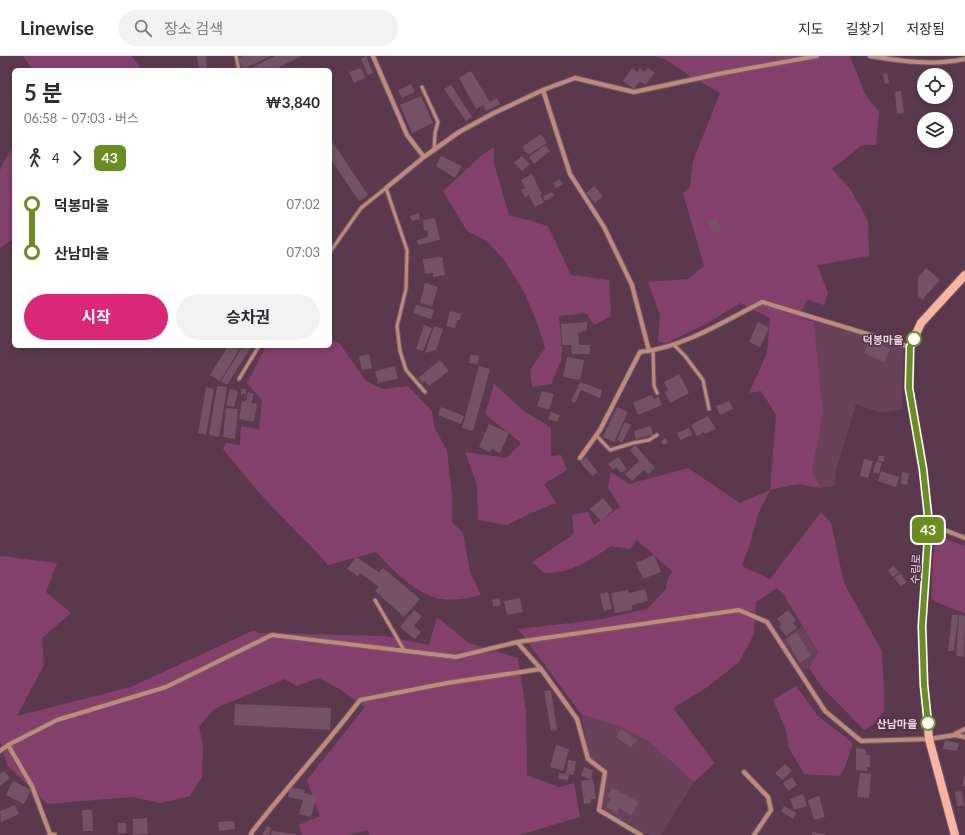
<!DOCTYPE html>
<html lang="ko">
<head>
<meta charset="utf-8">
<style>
  :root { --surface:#fff; --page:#f2f2f3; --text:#2b2b33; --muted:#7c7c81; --line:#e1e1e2; --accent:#db2777 }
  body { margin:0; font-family:Lato,"Noto Sans KR",sans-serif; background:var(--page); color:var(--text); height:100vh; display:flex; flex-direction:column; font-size:15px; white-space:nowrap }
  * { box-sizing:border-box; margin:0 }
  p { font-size:13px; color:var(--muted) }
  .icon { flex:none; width:22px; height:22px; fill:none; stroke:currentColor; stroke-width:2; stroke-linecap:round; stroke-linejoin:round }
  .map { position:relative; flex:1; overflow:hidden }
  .panel { position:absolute; left:12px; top:12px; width:320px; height:280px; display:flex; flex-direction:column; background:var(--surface); border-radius:6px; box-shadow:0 2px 6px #0003 }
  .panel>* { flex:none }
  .badge { padding:0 8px; border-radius:6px; font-size:14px; line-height:26px }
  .controls { position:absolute; left:917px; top:12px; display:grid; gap:8px }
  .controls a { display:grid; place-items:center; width:36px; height:36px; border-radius:50%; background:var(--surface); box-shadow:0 2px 6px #0003; font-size:20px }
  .map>.badge { position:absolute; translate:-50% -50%; box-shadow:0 0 0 2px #fff }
  .legs { display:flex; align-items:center; gap:6px; height:44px; padding:0 12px; font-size:13px }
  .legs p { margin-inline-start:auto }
  .overview { display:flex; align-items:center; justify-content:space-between; height:68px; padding:0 12px }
  h1 { font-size:22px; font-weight:700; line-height:30px }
  .button { display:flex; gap:8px; margin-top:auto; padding:8px 12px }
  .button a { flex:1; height:46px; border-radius:24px; background:var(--accent); color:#fff; font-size:16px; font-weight:700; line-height:46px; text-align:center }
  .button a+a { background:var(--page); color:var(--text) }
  ul { padding:0 12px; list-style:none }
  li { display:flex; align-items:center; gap:14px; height:48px; font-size:15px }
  li i { display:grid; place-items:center; width:6px; height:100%; margin:0 5px; background:currentColor }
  li i::after { content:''; width:10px; height:10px; margin:-5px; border:3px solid; border-radius:50%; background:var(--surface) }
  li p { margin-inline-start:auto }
  li:first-child i { background:linear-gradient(#0000 50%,currentColor 0) }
  li:last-child i { background:linear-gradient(currentColor 50%,#0000 0) }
  header { display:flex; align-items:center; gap:24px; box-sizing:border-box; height:56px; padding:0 20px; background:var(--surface); border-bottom:1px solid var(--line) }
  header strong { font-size:19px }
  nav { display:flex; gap:22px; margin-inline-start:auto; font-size:14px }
  .search { width:280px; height:36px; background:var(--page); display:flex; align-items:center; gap:10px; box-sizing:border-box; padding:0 14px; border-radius:22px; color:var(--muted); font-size:15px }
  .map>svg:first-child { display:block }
  .built { fill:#68415a }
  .green { fill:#83406c }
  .building { fill:#735166 }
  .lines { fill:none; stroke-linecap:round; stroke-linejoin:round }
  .lane-casing { stroke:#77596c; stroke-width:5 }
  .street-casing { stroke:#77596c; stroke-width:6 }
  .secondary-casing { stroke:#77596c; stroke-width:10 }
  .lane { stroke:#be8b77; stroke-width:3 }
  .street { stroke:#be8b77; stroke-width:4 }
  .secondary { stroke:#f7b69d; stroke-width:8 }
  .line-1-casing { stroke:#fff; stroke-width:9 }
  .line-1 { stroke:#6b8e23; stroke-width:6 }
  .stop-1-dot { fill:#fff; stroke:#6b8e23; stroke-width:2 }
  .labels { text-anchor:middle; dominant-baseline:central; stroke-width:3; stroke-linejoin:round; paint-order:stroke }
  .stop-label { font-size:11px; font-weight:bold; fill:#edd8e4; stroke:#4f2f43; text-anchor:end }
  .street-label { font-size:11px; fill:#edd8e4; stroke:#4f2f43 }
</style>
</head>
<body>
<header>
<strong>Linewise</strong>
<div class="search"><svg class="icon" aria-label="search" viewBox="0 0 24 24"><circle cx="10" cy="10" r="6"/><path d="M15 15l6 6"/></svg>장소 검색</div>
<nav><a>지도</a><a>길찾기</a><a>저장됨</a></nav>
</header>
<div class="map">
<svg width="965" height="779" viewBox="0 0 965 779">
  <rect width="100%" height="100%" fill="#5a394e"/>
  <path class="built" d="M814 266 904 292 902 341 903 353 881 357 856 348 836 414 835 430 821 432 812 416 823 356Z
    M802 570 818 596 809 612 803 613 783 584Z
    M582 659 616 669 648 685 694 726 661 779H652L642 776 602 753 607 712 589 700Z"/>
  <path class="green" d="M23 0H131L143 14H33Z
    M653 0H850L865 38 879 56 876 89H862L832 113 851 134 868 165 869 200 817 209 828 237 824 249 807 244 799 261 814 266 823 356 812 416 821 432 797 428 770 434 758 458 750 488 742 510 770 523 821 456 831 467 844 527 882 595 884 638V655L875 667 864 674 822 631 809 612 818 596 784 539 777 532 756 546 754 578 739 606 706 632 673 652 715 707 694 726 648 685 616 669 582 659 518 573 597 564 647 553 666 533 667 525 672 515 637 484 630 493 611 490C589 505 571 517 544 517L532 506 574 478 572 459 588 456 594 469 620 451 608 432 611 416 629 428 688 412 740 447 770 434 776 359 761 335 749 337 767 297 770 262 740 247 708 267 666 287 658 285 660 259 648 226 688 223 704 210 683 137 690 131 693 105 720 37 690 20 665 3Z
    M14 88V182L0 192V114Z
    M494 91V108L509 159 548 170 571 219 609 224 611 260 594 269 586 257 559 260 562 295 561 305 551 328 532 331 530 314 545 292 538 269 525 238 505 205 487 185 467 175 443 135 482 99Z
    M330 283 340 288 366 325 383 333 408 330 432 355 435 373 447 394 452 440V466L463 477 470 516 481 539C468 542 454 545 441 543 414 537 394 515 376 496L328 509C315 493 300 480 287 466 264 443 243 418 223 393L226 387 240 389 241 370 259 373 262 344 247 327 266 290H330Z
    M494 328 525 356 541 365 551 372V400L561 399 567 414 544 428 556 447 529 458 507 469 478 464 477 429 465 396 507 402 521 387 485 358Z
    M935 479 965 490V557L938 547 931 543Z
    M1 500 57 507 46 536 71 557 42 582 44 609 17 660 131 631 254 574 259 577 384 580 429 589 437 561 469 587 518 602 526 655 527 719 559 731 574 727 580 761 519 779H369L368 774 348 779H302L299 769 320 760 307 724 365 651 338 632 319 622 296 630 285 623 214 653 199 671 203 689 202 721 190 740 161 747 132 741 47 748 7 709 0 686V501Z
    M796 630 818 660 853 687 846 708 840 720 804 718 789 692 786 674 773 644Z"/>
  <path class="building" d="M197 0H206L207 14H199Z
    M243 0H271L243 13 238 2Z
    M275 0H302L273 14H246Z
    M366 0 373 17 368 19 361 3Z
    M361 12 365 22 354 27 349 16Z
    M632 12 637 16 640 12 644 16 648 12 655 17 645 29 640 25 634 33 623 25Z
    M471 15 490 46 497 42 500 48 486 55 483 49 476 53 459 22Z
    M887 17 889 27 885 28 883 18Z
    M411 28 415 36 402 42 398 34Z
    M451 29 472 61 466 65 444 33Z
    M901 35 904 57 897 58 895 36Z
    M421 40 433 67 412 77 400 49Z
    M541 78 547 87 528 99 522 91Z
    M330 82 368 139 359 145 330 102Z
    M545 89 550 95 534 108 529 101Z
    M441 100 462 110 455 122 436 110Z
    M522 100 530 108 522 115 514 107Z
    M532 118 542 138 540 139 544 146 535 151 529 139 525 142 521 134 525 132 521 124Z
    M560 123 563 128 556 132 553 127Z
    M594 130 603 140 595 147 586 137Z
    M552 136 554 140 545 145 543 140Z
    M419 157 420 163 412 165 410 160Z
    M435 162 440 184 418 189 417 184 428 181 427 174 424 175 423 164Z
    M716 163 722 175 714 178 708 166Z
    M442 201 445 219 433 221V217L425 218 423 203Z
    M926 212 940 224 922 244 918 240V221Z
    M425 227 438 231 432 250 420 247Z
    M416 249 434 254 431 263 413 257Z
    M450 255 461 258 460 264H457L455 272 446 270Z
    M587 266V274L578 277 579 289H590V298H572L571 289H562L561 268Z
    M758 266 769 272 760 291 749 286Z
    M424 269 432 272 423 295 416 293Z
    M434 270 443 273 436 294 425 297Z
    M870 284 890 293 884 306 864 297Z
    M228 290H241L220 325 210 319Z
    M243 290H252L227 329 221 325Z
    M369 298 372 312 362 314 359 300Z
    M470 299 479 300 478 308 469 307Z
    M567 301 584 304 580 324 563 321Z
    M440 304 449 315 429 330 425 325 423 327 418 322Z
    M395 310 398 323 378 327 375 315Z
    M479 310 490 313 473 375 462 372Z
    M679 318 689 337 670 347 665 336 668 334 664 326Z
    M580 326 602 334 600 342 581 334 575 347 571 345Z
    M217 330 227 331 219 381 209 379Z
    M206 331 214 333 206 379 198 377Z
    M230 333 238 335 234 351 226 349Z
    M241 333H246V338H241Z
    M542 335 554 338 549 354 537 350Z
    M248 336 254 338 251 347 257 348 254 366 239 363 242 345 246 346Z
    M651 339 654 343 659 341 662 349 638 359 633 347Z
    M729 345 733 353 720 359 716 350Z
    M441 351 464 360 461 368 438 359Z
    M617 351 628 356 614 386 603 381Z
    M226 352 238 353 235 383 223 381Z
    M551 356 560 359 557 366 548 363Z
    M708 360 716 373 705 378 704 376 697 380 691 369Z
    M625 366 631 369 622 387 617 384Z
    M489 368 509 377 500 397 492 393 490 396 479 391Z
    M651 370 653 379 636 383 634 375Z
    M689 372 692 379 680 384 677 377Z
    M666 382 668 387 663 389 661 385Z
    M635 389 655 412 648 418 644 414 632 425 625 418 639 405 630 394Z
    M878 400H884V406L878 405Z
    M586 401 598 416 592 420 580 406Z
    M618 401 627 413 621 417 616 411 613 414 608 408Z
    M864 403 873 405 868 422 860 420Z
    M876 405 882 407 879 418 873 417Z
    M881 415 899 421 896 431 878 425Z
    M902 416 909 417 907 429 901 428Z
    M603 442 613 454 601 465 590 453Z
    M654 499 661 516 643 523 636 507Z
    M356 501 379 516 383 512 420 543 404 561 375 535 379 531 360 517 358 520 347 513Z
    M893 510 899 516 893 521 888 515Z
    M900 517 907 526 901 530 894 522Z
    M645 533 648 545 632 549V554L615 557 611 537 628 534 629 537Z
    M608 536 612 553 604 555 600 538Z
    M499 542 501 549 493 551 492 544Z
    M520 542 523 556 507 559 504 545Z
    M414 554 422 560 414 570 421 576 415 583 400 571Z
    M788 554 796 564 793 567 797 572 786 580 779 571 782 568 777 563Z
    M952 559H958L954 595H948Z
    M959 559 965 560 964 601 956 600Z
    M797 576 811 600 800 607 786 583Z
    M551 634 557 674 551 675 544 635Z
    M235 648 331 652 330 674 234 669Z
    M621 673 637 684 631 691 616 681Z
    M945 684 959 687 957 695 943 693Z
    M556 689 569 693 563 715 550 711Z
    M856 692 866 693V699H870V711H867V715L856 714Z
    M568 704 576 705 574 719 569 718 568 724 558 723 559 717 566 718Z
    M785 708 792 715 782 724 775 717Z
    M584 711 593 714 591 723 581 720Z
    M4 715 10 722 0 730V718Z
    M860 717 871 718 869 742 857 741Z
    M964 720H965V730H962Z
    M792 721 797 729 788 735 783 727Z
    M593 723 596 743H591V747L584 748 581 725Z
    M13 725 31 734 24 748 6 739Z
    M290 731 305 734 304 737 317 740 311 761 299 758 303 744 288 741Z
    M612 732 639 746 631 759 619 752 617 758 606 751 611 742 607 741Z
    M962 735 964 750H957L955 736Z
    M803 738 807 750 794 754 790 743Z
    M819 740 825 761 814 764 808 744Z
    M15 749 19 758 1 766 0 755Z
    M784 750 796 757 793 763 781 755Z
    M82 754H92L93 775H83Z
    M147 762 148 778 133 779V763Z
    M234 765 235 773 219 775 218 766Z
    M118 767H126V777H118Z
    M267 770 271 772 269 779H262Z
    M272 775 296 778V779H271Z
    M812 776 826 778V779H812Z"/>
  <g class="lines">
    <defs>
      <path id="lane" d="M236 0 239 14
        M422 31 438 66 435 77 434 95
        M330 196 361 152 386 132 407 194 406 233 397 270 400 295 406 314 425 336
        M674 289 685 300 703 324 709 353
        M653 294 654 330 657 337
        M239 323 259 290
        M596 379 610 394 633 387 649 384 657 379
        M375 544 404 594"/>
      <path id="street" d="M373 0 407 79 424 101
        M870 0C902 5 933 10 965 3
        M543 34 570 118 604 171 632 229 649 295
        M386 132 424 101 459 76 492 58 543 34 575 22 634 36 723 17 817 0
        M580 402 600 374 640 296C682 292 725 265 762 246L910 291
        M929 468 965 482
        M517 586 541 613 577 663 588 703 605 716 599 754 641 779
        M955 678 965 673
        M8 689 32 730 50 778 55 779
        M0 695 8 689 57 664 166 631 272 579 456 601 517 586 739 554 767 566 825 655 861 685 929 683 955 679 965 681
        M744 716 768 741 771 754 754 779
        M251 779 252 776C287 731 326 689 360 644L447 627 541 613"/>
      <path id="secondary" d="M955 779 929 683 924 629 922 570 929 468 923 413 909 332 910 291 921 267 965 219"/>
    </defs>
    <use href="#lane" class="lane-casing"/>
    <use href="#street" class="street-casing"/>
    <use href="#secondary" class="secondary-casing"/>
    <use href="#lane" class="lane"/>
    <use href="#street" class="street"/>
    <use href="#secondary" class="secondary"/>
  </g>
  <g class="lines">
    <defs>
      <path id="line-1" d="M914 283 910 291 909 332 923 413 929 468 922 570 924 629 928 667"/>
    </defs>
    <use href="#line-1" class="line-1-casing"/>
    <use href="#line-1" class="line-1"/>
  </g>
  <g class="stop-1-dot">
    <circle cx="914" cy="283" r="7"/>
    <circle cx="928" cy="667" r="7"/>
  </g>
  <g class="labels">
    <g class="stop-label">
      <text x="903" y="283">덕봉마을</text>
      <text x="917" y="667">산남마을</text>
    </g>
    <g class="street-label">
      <text transform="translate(915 513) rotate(-86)">수림로</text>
    </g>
  </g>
</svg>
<div class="controls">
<a><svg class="icon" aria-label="locate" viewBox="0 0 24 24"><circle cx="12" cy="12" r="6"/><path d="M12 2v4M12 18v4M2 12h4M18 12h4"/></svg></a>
<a><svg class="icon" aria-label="layers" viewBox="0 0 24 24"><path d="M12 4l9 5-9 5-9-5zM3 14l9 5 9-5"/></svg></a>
</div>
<b class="badge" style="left:928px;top:474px;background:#6b8e23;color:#fff">43</b>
<section class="panel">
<div class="overview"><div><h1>5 분</h1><p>06:58 – 07:03 · 버스</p></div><b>₩3,840</b></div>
<div class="legs"><svg class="icon" aria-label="walk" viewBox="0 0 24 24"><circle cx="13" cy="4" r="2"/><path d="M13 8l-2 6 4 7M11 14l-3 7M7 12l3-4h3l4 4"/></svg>4<svg class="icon" aria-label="forward" viewBox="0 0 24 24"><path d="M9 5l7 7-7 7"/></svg><b class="badge" style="background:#6b8e23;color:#fff">43</b></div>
<ul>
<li><i style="color:#6b8e23"></i><b>덕봉마을</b><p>07:02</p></li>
<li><i style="color:#6b8e23"></i><b>산남마을</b><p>07:03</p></li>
</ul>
<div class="button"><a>시작</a><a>승차권</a></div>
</section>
</div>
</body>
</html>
